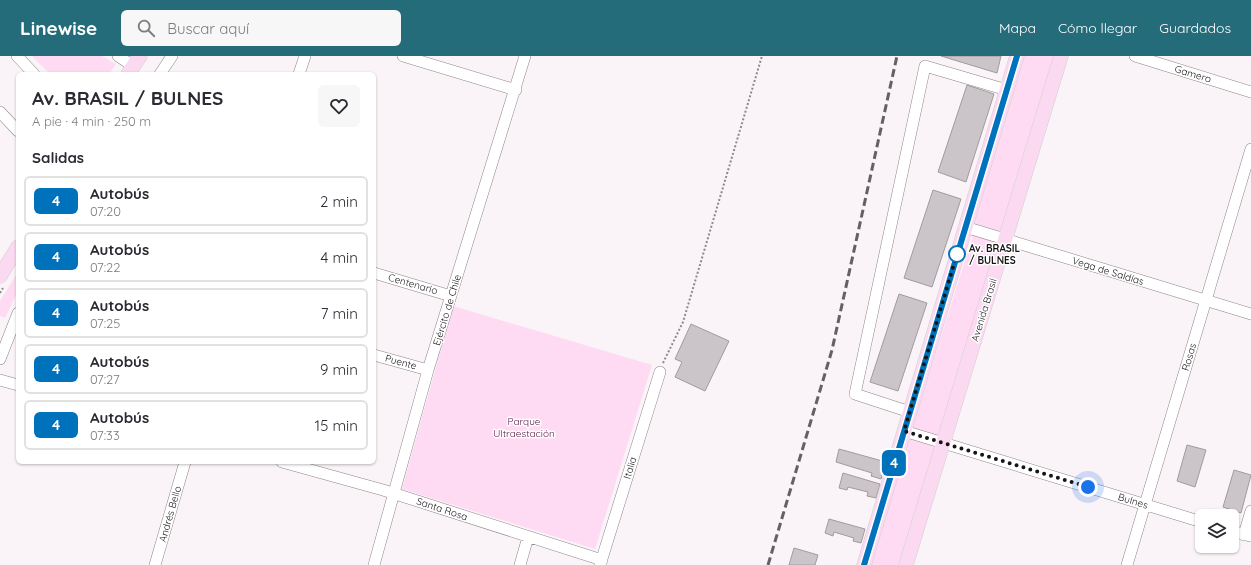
<!DOCTYPE html>
<html lang="es">
<head>
<meta charset="utf-8">
<style>
  :root { --surface:#fff; --page:#f7f7f7; --text:#2b2b33; --muted:#7c7c81; --line:#e1e1e2; --accent:#246c79 }
  body { margin:0; font-family:Quicksand,sans-serif; background:var(--page); color:var(--text); height:100vh; display:flex; flex-direction:column; font-size:15px; white-space:nowrap }
  * { box-sizing:border-box; margin:0 }
  p { font-size:13px; color:var(--muted) }
  .icon { flex:none; width:22px; height:22px; fill:none; stroke:currentColor; stroke-width:2; stroke-linecap:round; stroke-linejoin:round }
  .map { position:relative; flex:1; overflow:hidden }
  .details { position:absolute; left:16px; top:16px; width:360px; height:392px; display:flex; flex-direction:column; background:var(--surface); border-radius:6px; box-shadow:0 1px 3px #0004 }
  .details>* { flex:none }
  .badge { padding:0 8px; border-radius:6px; font-size:14px; line-height:26px }
  .buttons { position:absolute; left:1195px; top:453px; display:grid; gap:8px }
  .buttons a { display:grid; place-items:center; width:44px; height:44px; border-radius:6px; background:var(--surface); box-shadow:0 1px 3px #0004; font-size:20px }
  .you { position:absolute; width:20px; height:20px; margin:-10px; border:3px solid #fff; border-radius:50%; background:#1a73e8; box-shadow:0 0 0 6px #1a73e833 }
  .map>.badge { position:absolute; translate:-50% -50%; box-shadow:0 0 0 2px #fff }
  h2 { padding:0 16px; font-size:15px; line-height:36px }
  .round { display:grid; place-items:center; flex:none; width:42px; height:42px; border-radius:6px; background:var(--page) }
  .summary { display:flex; align-items:center; justify-content:space-between; height:68px; padding:0 16px }
  h1 { font-size:19px; font-weight:700; line-height:30px }
  ul { padding:0; list-style:none }
  li { display:flex; align-items:center; gap:12px; height:50px; margin:0 8px 6px; padding:0 8px; border:2px solid var(--line); border-radius:6px }
  li div { flex:1 }
  li b { display:block; font-size:15px }
  li em { font-style:normal }
  li .badge { min-width:44px; font-weight:700; text-align:center }
  header { display:flex; align-items:center; gap:24px; box-sizing:border-box; height:56px; padding:0 20px; background:var(--accent); color:#fff }
  header strong { font-size:19px }
  nav { display:flex; gap:22px; margin-inline-start:auto; font-size:14px }
  .search { width:280px; height:36px; background:var(--page); display:flex; align-items:center; gap:10px; box-sizing:border-box; padding:0 14px; border-radius:6px; color:var(--muted); font-size:15px }
  .map>svg:first-child { display:block }
  .green { fill:#fedbf3 }
  .building { fill:#cbc4c9; stroke:#a19b9f }
  .lines { fill:none; stroke-linecap:round; stroke-linejoin:round }
  .minor-casing { stroke:#8d868a; stroke-width:12 }
  .major-casing { stroke:#d1d0d0; stroke-width:15 }
  .path { stroke:#8e898c; stroke-width:2; stroke-dasharray:2 2; stroke-linecap:butt }
  .minor { stroke:#fff; stroke-width:11 }
  .major { stroke:#fbd9f1; stroke-width:14 }
  .rail { stroke:#656063; stroke-width:3; stroke-dasharray:8 4; stroke-linecap:butt }
  .line-casing { stroke:#fff; stroke-width:9 }
  .line { stroke:#0072bc; stroke-width:6 }
  .walk { stroke:#171416; stroke-width:4; stroke-dasharray:0 7.2 }
  .stop-dot { fill:#fff; stroke:#0072bc; stroke-width:2 }
  .labels { text-anchor:middle; dominant-baseline:central; stroke-width:3; stroke-linejoin:round; paint-order:stroke }
  .street-label { font-size:10px; fill:#171416; stroke:#fff }
  .stop-label { font-size:10px; font-weight:bold; fill:#171416; stroke:#fff; text-anchor:start }
  .park-label { font-size:10px; fill:#59154a; stroke:#fff }
</style>
</head>
<body>
<header>
<strong>Linewise</strong>
<div class="search"><svg class="icon" aria-label="search" viewBox="0 0 24 24"><circle cx="10" cy="10" r="6"/><path d="M15 15l6 6"/></svg>Buscar aquí</div>
<nav><a>Mapa</a><a>Cómo llegar</a><a>Guardados</a></nav>
</header>
<div class="map">
<svg width="1251" height="509" viewBox="0 0 1251 509">
  <rect width="100%" height="100%" fill="#faf3f7"/>
  <path class="green" d="M32 0H102L116 8 109 18H50Z
    M1021 0H1057L1003 179 971 170Z
    M973 179 1000 187 939 380 912 373Z
    M18 216V235L5 262 0 260V245Z
    M453 250 652 309 595 493 402 433Z
    M909 382 937 389 901 509H870Z"/>
  <path class="building" d="M941 0H1001L997 17Z
    M967 29 994 38 966 126 938 116Z
    M933 134 961 143 932 231 904 222Z
    M899 238 927 247 898 335 870 326Z
    M691 268 729 285 705 335 675 321 682 306 675 303Z
    M1187 389 1206 394 1195 431 1177 425Z
    M839 393 886 406 881 423 871 420 872 417 836 406Z
    M1234 414 1251 419 1241 457 1223 451Z
    M843 417 880 428 876 442 867 440 868 436 848 431 847 434 839 432Z
    M829 463 865 473 861 487 853 485 854 482 834 476 833 480 825 477Z
    M794 492 818 499 815 509H789Z"/>
  <g class="lines">
    <defs>
      <path id="minor" d="M17 0 34 18
        M118 0 133 10
        M403 0 516 34
        M1135 0 1251 36
        M160 18 172 0
        M299 18 305 0
        M0 56 18 75
        M965 171 1251 258
        M374 217 451 240
        M374 299 428 314
        M0 303 18 257
        M0 324 18 329
        M910 356 855 338 925 10 1007 34
        M904 375 1202 466
        M282 406 383 434 602 504
        M1232 475 1250 480
        M1244 479 1251 455
        M155 509 185 406
        M374 509 428 314 525 0
        M520 509 528 481
        M600 509 660 316
        M1127 509 1251 93"/>
      <path id="major" d="M128 18 140 0
        M0 220 18 191
        M864 509 1017 0
        M906 509 1061 0"/>
    </defs>
    <use href="#minor" class="minor-casing"/>
    <use href="#major" class="major-casing"/>
    <path class="path" d="M0 237 3 232
      M663 307 683 266 762 0"/>
    <use href="#minor" class="minor"/>
    <use href="#major" class="major"/>
    <path class="rail" d="M768 509 832 294 897 0"/>
  </g>
  <g class="lines">
    <defs>
      <path id="line" d="M864 509 1017 0"/>
    </defs>
    <use href="#line" class="line-casing"/>
    <use href="#line" class="line"/>
    <path class="walk" d="M957 198 904 375 1088 431"/>
  </g>
  <circle class="stop-dot" cx="957" cy="198" r="8"/>
  <g class="labels">
    <g class="street-label">
      <text transform="translate(1193 18) rotate(17)">Gamero</text>
      <text transform="translate(1108 215) rotate(17)">Vega de Saldías</text>
      <text transform="translate(413 228) rotate(16)">Centenario</text>
      <text transform="translate(447 254) rotate(-73)">Ejército de Chile</text>
      <text transform="translate(984 254) rotate(-73)">Avenida Brasil</text>
      <text transform="translate(1189 301) rotate(-73)">Rosas</text>
      <text transform="translate(401 306) rotate(15)">Puente</text>
      <text transform="translate(630 412) rotate(-73)">Italia</text>
      <text transform="translate(1133 445) rotate(17)">Bulnes</text>
      <text transform="translate(442 453) rotate(18)">Santa Rosa</text>
      <text transform="translate(170 458) rotate(-74)">Andrés Bello</text>
    </g>
    <g class="stop-label">
      <text x="969" y="192">Av. BRASIL<tspan x="969" dy="12">/ BULNES</tspan></text>
    </g>
    <g class="park-label">
      <text x="524" y="365">Parque<tspan x="524" dy="12">Ultraestación</tspan></text>
    </g>
  </g>
</svg>
<div class="buttons">
<a><svg class="icon" aria-label="layers" viewBox="0 0 24 24"><path d="M12 4l9 5-9 5-9-5zM3 14l9 5 9-5"/></svg></a>
</div>
<div class="you" style="left:1088px;top:431px"></div>
<b class="badge" style="left:894px;top:407px;background:#0072bc;color:#fff">4</b>
<section class="details">
<div class="summary"><div><h1>Av. BRASIL / BULNES</h1><p>A pie · 4 min · 250 m</p></div><a class="round"><svg class="icon" aria-label="heart" viewBox="0 0 24 24"><path d="M12 20l-8-8c-3-5 5-10 8-4 3-6 11-1 8 4z"/></svg></a></div>
<h2>Salidas</h2>
<ul>
<li><span class="badge" style="background:#0072bc;color:#fff">4</span><div><b>Autobús</b><p>07:20</p></div><em>2 min</em></li>
<li><span class="badge" style="background:#0072bc;color:#fff">4</span><div><b>Autobús</b><p>07:22</p></div><em>4 min</em></li>
<li><span class="badge" style="background:#0072bc;color:#fff">4</span><div><b>Autobús</b><p>07:25</p></div><em>7 min</em></li>
<li><span class="badge" style="background:#0072bc;color:#fff">4</span><div><b>Autobús</b><p>07:27</p></div><em>9 min</em></li>
<li><span class="badge" style="background:#0072bc;color:#fff">4</span><div><b>Autobús</b><p>07:33</p></div><em>15 min</em></li>
</ul>
</section>
</div>
</body>
</html>
